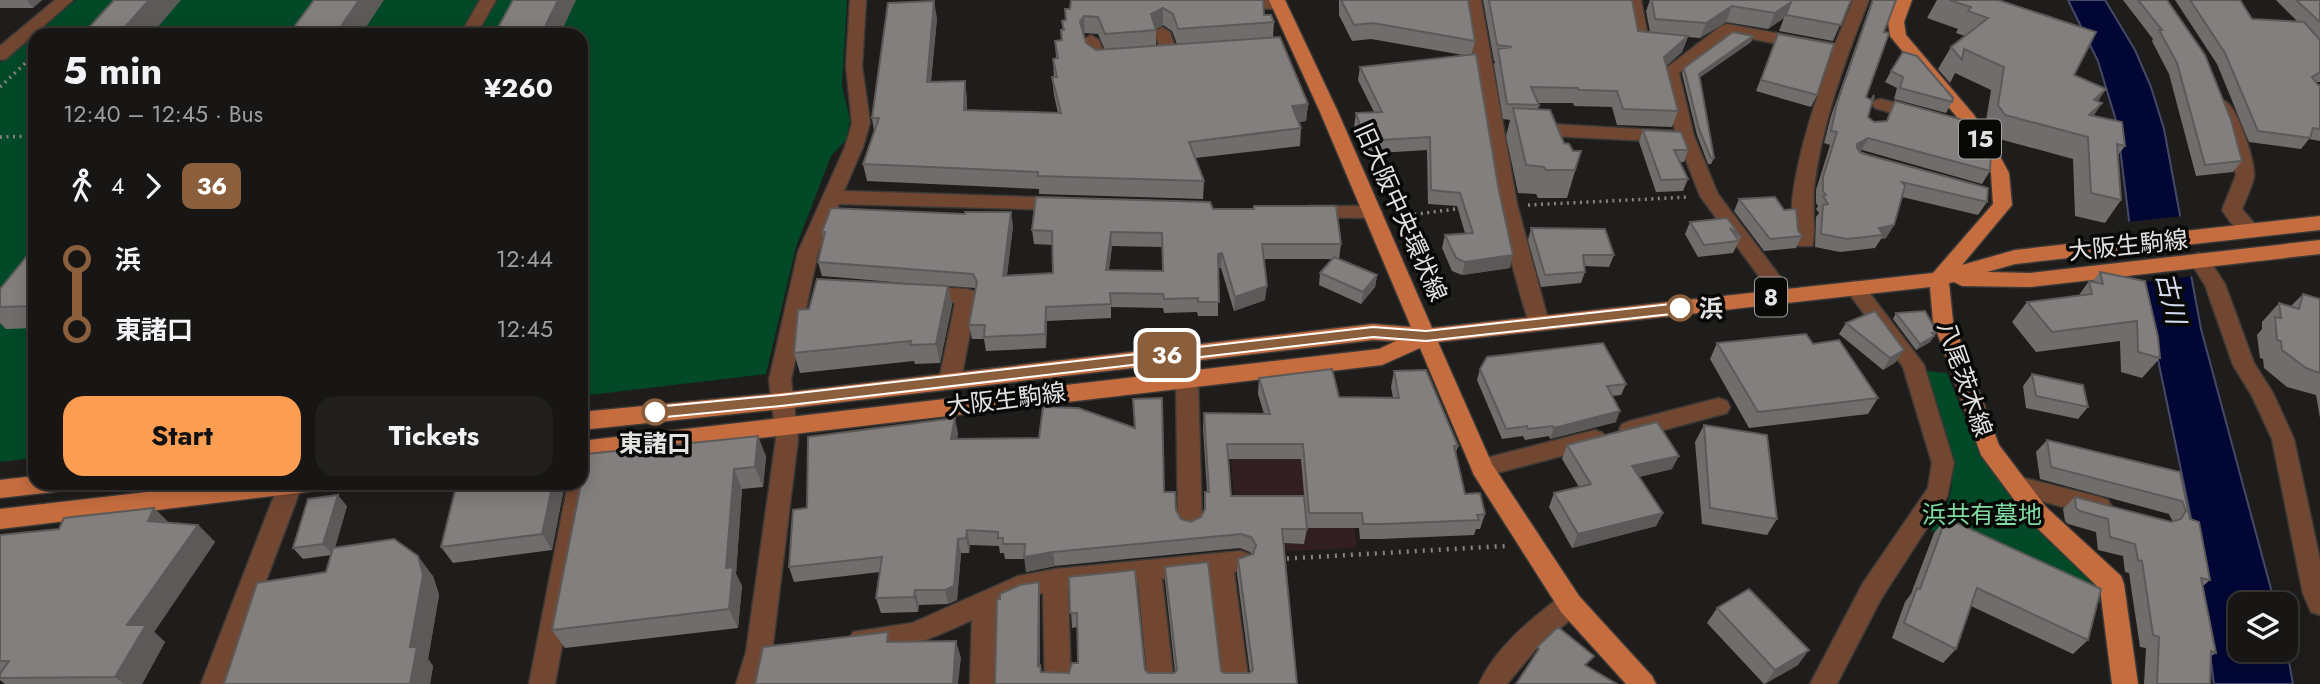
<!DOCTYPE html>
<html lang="en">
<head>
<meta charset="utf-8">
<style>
  :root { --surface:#171614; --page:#201f1d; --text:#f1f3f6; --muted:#9e9fa0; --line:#363534; --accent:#fb9e51 }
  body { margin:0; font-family:Jost,"Noto Sans JP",sans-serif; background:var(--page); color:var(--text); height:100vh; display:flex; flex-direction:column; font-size:26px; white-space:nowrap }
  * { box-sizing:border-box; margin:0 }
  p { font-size:23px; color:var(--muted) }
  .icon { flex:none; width:38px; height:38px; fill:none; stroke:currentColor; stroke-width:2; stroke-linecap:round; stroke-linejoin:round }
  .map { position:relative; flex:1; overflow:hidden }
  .details { position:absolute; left:28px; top:28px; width:560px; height:462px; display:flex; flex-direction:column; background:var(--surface); border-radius:21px; box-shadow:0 4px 18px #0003,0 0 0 2px var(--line) }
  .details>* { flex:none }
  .badge { padding:0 14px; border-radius:10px; font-size:24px; line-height:46px }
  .fabs { position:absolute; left:2228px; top:592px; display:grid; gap:14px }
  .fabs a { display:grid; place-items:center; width:70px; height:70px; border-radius:14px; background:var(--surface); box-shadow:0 4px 18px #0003,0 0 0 2px var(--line); font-size:35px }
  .map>.badge { position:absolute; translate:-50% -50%; box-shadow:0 0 0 4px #fff }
  .legs { display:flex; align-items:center; gap:10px; height:77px; padding:0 35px; font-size:23px }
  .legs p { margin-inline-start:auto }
  .overview { display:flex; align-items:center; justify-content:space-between; height:119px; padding:0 35px }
  h1 { font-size:38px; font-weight:700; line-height:52px }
  .button { display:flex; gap:14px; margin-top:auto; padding:14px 35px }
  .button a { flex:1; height:80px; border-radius:21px; background:var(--accent); color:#111; font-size:28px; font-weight:700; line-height:80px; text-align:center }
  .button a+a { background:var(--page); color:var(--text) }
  ul { padding:0 35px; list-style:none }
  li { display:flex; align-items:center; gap:24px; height:70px; font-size:26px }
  li i { display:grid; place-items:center; width:10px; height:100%; margin:0 9px; background:currentColor }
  li i::after { content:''; width:18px; height:18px; margin:-9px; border:5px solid; border-radius:50%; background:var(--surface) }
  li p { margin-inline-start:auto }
  li:first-child i { background:linear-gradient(#0000 50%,currentColor 0) }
  li:last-child i { background:linear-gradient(currentColor 50%,#0000 0) }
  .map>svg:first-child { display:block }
  .education { fill:#321f22 }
  .green { fill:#014927 }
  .water { fill:#000734; stroke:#444968; stroke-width:2 }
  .pier { fill:#1f1d1b }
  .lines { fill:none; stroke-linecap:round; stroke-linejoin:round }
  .minor-casing { stroke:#3b3937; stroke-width:3 }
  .major-casing { stroke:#3b3937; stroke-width:3 }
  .path-far1 { stroke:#868482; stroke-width:3.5; stroke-dasharray:2 4.5; stroke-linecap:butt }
  .path { stroke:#868482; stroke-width:4.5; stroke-dasharray:2 6; stroke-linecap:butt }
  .minor { fill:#724732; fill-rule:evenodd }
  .major { fill:#c66d40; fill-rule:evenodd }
  .wall { fill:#716d6d; fill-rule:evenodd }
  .shaded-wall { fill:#5c5959 }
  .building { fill:#837f7f; stroke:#5c5959; stroke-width:2; fill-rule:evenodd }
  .line-1 { fill:#8b5e3c; stroke:#fff; stroke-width:2 }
  .stop-1-dot { fill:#fff; stroke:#8b5e3c; stroke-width:3.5 }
  .labels { text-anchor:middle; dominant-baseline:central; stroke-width:7; stroke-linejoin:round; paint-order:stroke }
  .shield { fill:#080807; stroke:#a2a1a0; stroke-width:2 }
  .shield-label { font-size:23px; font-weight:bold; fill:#e4e2e1 }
  .street-label { font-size:24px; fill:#e4e2e1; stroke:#080807 }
  .stop-label { font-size:24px; font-weight:bold; fill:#e4e2e1; stroke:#080807; text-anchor:start }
  .park-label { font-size:24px; fill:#80dca2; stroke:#080807 }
  .water-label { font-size:26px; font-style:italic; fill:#d5dfef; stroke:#080807 }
</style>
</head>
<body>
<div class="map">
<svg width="2320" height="684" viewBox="0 0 2320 684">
  <rect width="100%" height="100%" fill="#1f1d1b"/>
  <path class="education" d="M1342 429 1357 548 1238 553 1229 430Z"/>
  <path class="green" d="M76 0H847L842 86 850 120 846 140 831 156 796 247 766 374 581 396V35H35V458L0 462V63Z
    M1926 371 1947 373 1968 426 1993 472 2035 521 2093 578 2104 605 1931 530C1936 523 1943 515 1946 507 1964 467 1938 409 1926 371Z"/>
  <path class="water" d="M2068 0H2105L2135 50 2151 87 2164 129 2201 329 2275 604H2240V649H2286V645L2293 684H2214L2193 528 2129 220 2117 124 2098 61Z"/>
  <path class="pier" d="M2183 216 2194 276 2137 283 2126 222Z"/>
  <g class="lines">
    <defs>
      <path id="minor" d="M55 0H73L6 59 0 60V46Z
        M480 0H496L476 35H460Z
        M850 0H866L862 66 870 123 863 147 844 191 1061 198 1068 200 1070 204 1068 208 1061 210 839 204 818 252 791 380 798 439 772 652 762 684H736L746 652 776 439 769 380 798 252 845 147 852 123 846 66Z
        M1228 0H1282L1287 4 1279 9 1234 8 1228 6 1226 3Z
        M1465 0H1481L1517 204 1549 323 1546 328 1539 331 1532 328 1529 323C1495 218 1482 109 1465 0Z
        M1625 0H1641L1648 37 1665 39 1667 43 1665 47 1635 45Z
        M1853 0H1869C1845 60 1822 123 1814 187 1812 200 1816 239 1812 246H1798C1776 210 1818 93 1832 54L1730 35 1679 73 1694 136 1718 194 1791 291 1794 296 1791 301 1784 303 1777 301 1700 196 1678 140 1671 142 1531 135 1522 129 1531 123 1675 131 1661 72 1721 26 1727 24 1835 44Z
        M1162 27 1170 32 1178 55 1176 59H1164L1154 32Z
        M1091 35 1099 40 1104 55H1118L1120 59 1118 63 1091 64 1083 40Z
        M1881 99 1925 111 1928 115 1919 121 1875 108 1872 104 1875 100Z
        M2224 101C2237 104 2256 163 2254 177 2252 187 2246 199 2242 209L2261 231 2258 236C2242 240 2230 222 2222 210L2236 175 2225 130 2215 106Z
        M1310 206H1372L1379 207 1382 212 1379 217 1372 218 1303 217 1300 212 1303 207Z
        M2199 253 2206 255 2225 284 2254 363 2273 393 2294 439 2320 560V615L2311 612 2303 594 2272 439 2252 396 2233 365 2205 285 2189 260 2192 255Z
        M1855 281 1862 283 1924 365 1954 463 1947 497 1881 599 1837 684H1810L1863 583 1928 488 1932 463 1903 367 1845 288 1848 283Z
        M922 286 967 289 974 291 977 296 961 380 958 386 950 388 942 386 939 380 955 303 915 298 912 293 915 288Z
        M1187 371 1195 373 1198 379 1202 524 1198 531 1190 534 1182 531 1178 524 1176 379 1179 373Z
        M1719 398 1727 401 1730 407 1727 413 1630 439 1622 436 1619 430 1622 424 1630 421Z
        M1595 430 1603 433 1606 439 1603 445 1482 477 1474 475 1471 468 1474 461 1482 459Z
        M587 441 595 444 598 450 555 684H529L568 483H581V443Z
        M2016 476 2100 497 2108 500 2112 507 2108 514 2100 517 2008 492 2004 485 2008 478Z
        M279 483H303L227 684H201Z
        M1240 551 1249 554 1252 561 1249 568 1234 572 1249 684H1223L1210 574 1162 579 1174 684H1148L1138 582 1068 589 1071 684H1045L1043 593 1021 597 997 608 996 684H970L972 620C941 634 887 661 853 648L849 640 853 632 912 623 1018 576 1055 569Z
        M1570 593 1579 596 1582 604 1579 612 1536 649 1507 684H1479C1495 648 1530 620 1561 596Z"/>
      <path id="major" d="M1269 0H1285L1338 112 1432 328 1933 273 1993 204 1991 173 1978 149 1961 122 1890 36 1888 22 1896 0H1912L1904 22 1906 35 1974 115 1996 149 2009 173 2012 205 1962 265 2015 250 2320 216V230L2015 264 1987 272 2030 273 2320 240V254L2030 287 1962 286 1954 282 1949 283 1953 321 1999 445 2046 507 2121 576 2124 584 2138 684H2112L2100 589 2030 521 1981 455 1933 321 1930 287 1438 342 1492 464 1579 596 1652 676 1656 684H1626L1561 612 1474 475 1420 348 1382 365 581 459V441L1379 349 1396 341 1373 340 781 409 581 430V412L781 393 1373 324 1411 327 1320 112Z
        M35 476V483H65L61 490 53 492 0 498V480Z
        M225 483H318L314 490 306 492 0 529V509Z"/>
    </defs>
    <use href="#minor" class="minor-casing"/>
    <use href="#major" class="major-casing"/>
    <path class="path-far1" d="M0 87 35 54
      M0 137 35 136
      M1528 205 1690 197
      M1395 217 1463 208"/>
    <path class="path" d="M1279 559 1505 546"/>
    <use href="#minor" class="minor"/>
    <use href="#major" class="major"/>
  </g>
  <path class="wall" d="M0 0H42L33 8H0Z
    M1071 0 1264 15 1274 22 1273 37 1308 104 1306 121 1299 122 1301 128 1300 146 1195 158 1204 181 1203 199 1039 194V189L867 181 863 164 874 131 872 118 937 18 931 82 967 98V110L1058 113 1054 95 1052 77H1054L1053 59 1056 58 1055 41 1061 40V30H1063L1062 21 1066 20 1070 9ZM1163 25 1172 31 1177 44 1156 46V29ZM1085 33 1098 34 1105 50H1096L1086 43 1083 35Z
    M1339 0H1468L1475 41 1472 54 1510 268 1462 275 1452 271 1442 248 1445 235 1465 233 1457 206 1428 204 1427 150 1363 154 1354 127 1356 113 1374 112 1358 80 1360 67 1463 55 1371 39 1352 41 1339 15Z
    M1483 0H1632L1638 31 1650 32 1646 11 1650 0H1851L1833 41 1779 31 1784 18 1768 29 1726 22 1700 38 1688 37 1682 52 1666 66 1678 111 1672 127 1617 125 1612 107 1574 106 1573 103H1538L1539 105 1538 109 1564 143 1573 151H1581L1567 198H1538L1536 194 1518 193 1506 136 1510 120 1503 119 1494 65 1495 61H1494Z
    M1872 0H1896L1884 32 1866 97 1868 117 1874 122 1886 121 1895 101 1990 171 1982 184 1862 150 1860 151 1987 202 1978 215 1902 197 1894 225 1886 238 1881 239 1875 248 1840 252 1815 247 1816 217 1819 213 1816 209 1818 206 1816 203V190L1830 145 1824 143 1831 116Z
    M1937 0H1998L2074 75 2098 101 2094 116 2125 146 2118 155 2121 200 2105 223 2075 216 2073 159 1992 137 1985 127 1991 90 1955 73 1950 83 1938 69 1951 47 1965 36 1956 33 1958 29 1927 18Z
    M2123 0H2167L2242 161 2233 172 2196 176 2169 74 2152 41 2153 39Z
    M2175 0H2240L2252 19 2298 22 2276 0H2320V82H2316L2318 85H2320V141L2309 139 2301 149 2249 142 2217 64Z
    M1778 34 1817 95 1811 107 1756 91Z
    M1753 36 1751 42 1699 78 1714 158 1711 164H1708L1697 135 1682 74 1684 68Z
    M1891 71 1952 102 1946 113 1894 99 1897 88 1885 82Z
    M1643 130 1688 150 1684 162H1680L1688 179 1683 191 1656 192 1639 142Z
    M1739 199 1784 210 1802 236 1796 248 1764 251 1734 211Z
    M1213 209 1341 244 1339 259H1337L1377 275 1375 287 1361 304 1319 285 1320 273 1333 259H1264L1265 300 1234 311 1221 268H1218V316H1198L1197 312 1164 313 1163 308 1111 307V318L1047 321 1046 348 986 351 984 339H972L969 325 976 290 975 288 948 286 952 305 940 363 915 364 914 361 800 373 794 353 809 309 928 285 822 276 818 262 824 240 822 232 1013 226 1007 275 1053 273V245L1034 244 1032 230ZM1112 246 1162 247V271L1109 270Z
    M1727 218 1741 237 1733 253 1698 257 1685 234 1690 222Z
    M1531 228 1614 255 1609 267 1584 266 1585 272 1581 283 1541 287 1528 240Z
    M35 246V328L6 329 0 323V289Z
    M2100 272 2145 281 2160 358 2142 378 2121 372 2120 341 2036 352 2012 322 2027 302 2079 295 2089 281 2092 282Z
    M2303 294 2320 299V418L2316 395 2287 387 2264 368 2263 359 2260 358 2257 335 2262 329V322L2279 303 2291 306Z
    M1896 313 1937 332 1930 342 1916 350 1893 319Z
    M1846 323 1896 362 1883 370 1839 334Z
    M1717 343 1813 344 1878 398 1868 414 1749 428 1710 359Z
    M1480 369 1626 384 1621 395 1612 396 1616 422 1550 439 1549 436 1525 440 1523 436 1502 439 1477 380Z
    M1394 371 1458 446 1456 452 1465 494 1485 514 1480 529H1476L1474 535 1380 539H1360L1359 528H1307L1301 459H1228L1231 496 1307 529 1304 544 1284 543 1297 684H995L1000 599 1039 582 1040 596V665L1041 672 1069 673 1078 663 1077 627 1072 628 1069 577 1145 670 1148 673H1174L1175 672 1165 581V567L1221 671 1224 673H1250L1237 574 1238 559 1252 555 1250 552 1240 548 1055 566 1026 572 1025 559H1005L1004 553H1000L999 546 970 545 969 553H961L957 600 948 604 919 605 918 612 881 613 876 598 880 572 794 582 789 567 807 508 958 433 957 439 1039 438 1164 492 1181 519 1191 522 1201 517 1204 511 1205 492H1207L1203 428 1204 413 1264 414 1258 394 1259 378 1339 397 1393 398 1391 387Z
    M2032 374 2088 407 2078 419 2026 408 2023 386Z
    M1704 425 1777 519 1767 535 1702 524 1695 442Z
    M2047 440 2180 472 2190 519 2210 580 2203 586 2216 653 2211 656 2210 684H2144L2146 648 2140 647 2129 573 2125 572 2123 556 2098 550 2096 532 2068 524 2065 521 2063 509 2075 497 2171 522H2173L2169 514 2040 479 2036 452Z
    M1567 445 1672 469 1639 477 1663 513 1656 526 1572 548 1549 507 1554 493 1579 487 1562 459Z
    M587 454 766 456 763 487 742 489 736 574 742 586 738 628 565 648 552 630Z
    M565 483 552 550 453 563 441 547Z
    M347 506 335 547 433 576 439 595 428 659 433 666 430 684H224L326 572 331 555 303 559 293 548Z
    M154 508 169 523 198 525 215 542 154 632 165 642 142 684H5L0 680V535L59 529Z
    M1946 518 2088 640 2073 654 1971 606 1956 649 1943 663 1892 638 1905 602 1911 594 1934 533Z
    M1717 608 1798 665 1764 684 1707 623Z"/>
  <path class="shaded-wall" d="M27 0H42L33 8Z
    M149 0H181L151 35H118Z
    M359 0H384L361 35H335Z
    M558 0H576L560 35H541Z
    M934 1 937 18 929 99 927 82Z
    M1791 2 1784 18 1768 29 1775 13Z
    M1732 6 1726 22 1700 38 1706 23Z
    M1163 8V25L1152 31 1151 14Z
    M1084 16 1085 33 1081 39 1080 22Z
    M1688 36 1682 52 1658 73 1664 57Z
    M1753 36 1751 42 1696 80 1699 74Z
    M965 81 967 98V127L964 110Z
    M2106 89 2091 112 2094 100Z
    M2102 103 2087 126 2089 115Z
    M1308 104 1306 121 1290 124 1292 106Z
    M1868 138 1862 150 1851 157 1857 144Z
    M1011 212 1013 226 1005 290 1003 276Z
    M1894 225 1886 238 1881 239 1883 235 1879 228Z
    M1111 232 1112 246 1107 284 1106 270Z
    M1222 253 1221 268H1217L1218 254Z
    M1513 255 1510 268 1462 275 1465 262Z
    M1377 275 1375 287 1361 304 1363 292Z
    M948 286 952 305 940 363 936 344Z
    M1267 286 1265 300 1234 311 1235 297Z
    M1046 307 1047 321 1046 348 1045 334Z
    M1934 336 1930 342 1916 350 1920 344Z
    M1904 350 1896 362 1883 370 1890 358Z
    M1620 411 1616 422 1550 439 1554 428Z
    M955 418 958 433 954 455 951 439Z
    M758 436 766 456 763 487 755 467Z
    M1679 456 1672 469 1626 480 1632 466Z
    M734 469 742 489 736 574 742 586 738 628 729 609 726 568Z
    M553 483H565L552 550 542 534Z
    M338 495 347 506 333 555 323 544Z
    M154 508 172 526 148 521Z
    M1663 513 1656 526 1572 548 1578 534Z
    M198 525 215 542 154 632 165 642 142 684H124L115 677 127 625Z
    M967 530 970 545 969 553 966 538Z
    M958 539 961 553 957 600 948 604 945 590Z
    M1053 552 1055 566 1026 572 1024 557Z
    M418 556 433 576 439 595 428 659 433 666 430 684H410V647Z
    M1039 582 1040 596V679L1038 666Z
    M915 590 919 605 918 612 914 597Z
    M956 641 961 658 958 684H953Z
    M1809 650 1798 665 1765 684 1775 670Z"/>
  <path class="building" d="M114 0H149L118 35H82Z
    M314 0H359L335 35H288Z
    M513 0H558L541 35H494Z
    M1071 0H1263L1264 15H1271L1274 22 1178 29 1173 14 1163 8 1151 14 1156 30 1105 34 1098 17 1084 16 1080 22 1086 43 1096 50 1280 37 1308 104 1292 106 1301 128 1189 142 1204 181 1038 176V172L863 164 879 118H872L888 3 934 1 927 82 965 81 964 110 1061 113 1052 77H1057L1053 59 1058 58 1055 41 1062 40 1061 30H1064L1062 21 1066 20 1065 9H1070Z
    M1341 0H1468L1475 41 1373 23 1354 25Z
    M1489 0H1632L1638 31 1688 36 1664 57 1678 111 1623 109 1617 91 1579 90 1578 88 1531 87 1539 105 1507 104 1498 49 1512 47 1497 45Z
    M1652 0H1851L1841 25 1786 15 1791 2 1775 13 1732 6 1706 23 1655 19Z
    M1873 0H1896L1884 32 1889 33 1866 97 1871 100 1874 95 1868 117 1874 122 1887 121 1895 101 1974 123 1991 152 1990 171 1868 138 1857 144V148L1861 153 1988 188 1987 202 1902 182 1905 186 1894 225 1879 228 1883 235 1847 239 1821 234 1823 205 1828 204 1823 196 1826 195 1823 191V177L1837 132 1831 131 1837 103Z
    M1949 0H1998L2096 32 2074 75 2106 89 2094 100 2102 103 2089 115 2122 122 2125 146 2117 144 2121 200 2091 193 2088 137 2005 115 1998 105 2004 67 1964 49 1962 60 1951 47 1988 18 1968 11 1971 7Z
    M2138 0H2167L2205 55 2231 120 2242 161 2205 165 2177 63 2159 30H2162Z
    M2190 0H2240L2252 19 2304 22 2320 40V72L2312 77 2318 85H2320V129L2313 128 2310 138 2258 131 2225 53Z
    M2296 0H2320V22Z
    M1733 32 1753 36 1699 74 1714 158H1711L1699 129 1684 68Z
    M1778 34 1834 44 1817 95 1761 80Z
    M1903 52 1917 56 1953 98 1952 102 1900 88 1903 77 1891 71Z
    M1476 54 1499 191 1513 255 1465 262 1456 258 1445 235 1473 233 1460 193 1431 190 1430 137 1365 141 1356 113 1382 112 1360 67Z
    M1513 108 1550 110 1564 143 1569 144 1573 151H1581L1575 170H1546L1544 167 1526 165Z
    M1643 130 1681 132 1688 150H1674L1688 179 1661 180Z
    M1036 197 1210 202 1213 209H1254V206H1336L1341 244H1262L1267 286 1235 297 1222 253 1218 254 1219 302H1198V298L1164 299 1163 294 1110 293 1111 304 1046 307 1045 334 984 337 985 325H969L977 282 973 274 818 262 825 232H822L831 208 965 214V212H1011L1003 276 1053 273 1052 231 1032 230ZM1111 232 1162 233 1163 271 1106 270Z
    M1775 197 1784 210 1796 209 1798 230 1802 236 1770 239 1739 199Z
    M1727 218 1741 237 1730 228 1739 241 1704 245 1690 222Z
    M1531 228 1605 229 1614 255H1583L1585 272 1545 275Z
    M35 246V306L0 307V289Z
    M1334 257 1377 275 1363 292 1320 273Z
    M2100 272 2145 281 2158 337 2160 358 2138 352 2137 321 2052 332 2027 302 2092 294 2089 281 2103 284Z
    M817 279 948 286 936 344 910 345 911 341 794 353 798 310 809 309Z
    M2303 294 2320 299V373L2306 368 2282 350 2281 341 2277 340 2275 317 2281 318 2279 303 2299 309Z
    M1875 311 1904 350 1890 358 1846 323Z
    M1925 311 1937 332 1932 333 1934 336 1920 344 1896 313Z
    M1806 334 1813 344 1839 340 1878 398 1758 412 1717 343Z
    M1603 343 1626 384 1607 386 1620 411 1554 428 1553 426 1528 429 1527 426 1506 429 1480 369 1487 357Z
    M1332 369 1339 397 1399 398 1394 371 1426 370 1458 446H1454L1465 494 1480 493 1485 514 1477 515 1479 520 1383 524H1363L1362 513H1309L1303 444H1227L1231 496H1304L1307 529H1282L1297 684H995L997 599H1000V594L1020 585 1039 582 1038 666 1040 665 1041 672 1069 673 1072 663H1078L1077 613H1070L1069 577 1135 570 1145 670 1148 673H1174L1177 670 1165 567 1208 562 1221 671 1224 673H1250L1253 670 1238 559 1253 554 1256 545 1251 537 1241 534 1053 552 1024 557 1025 544H1003V538H998V532L967 530 966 538 958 539 954 586 945 590H915L914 597 876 598 882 557 789 567 793 510 807 508 808 437 955 418 951 439 1039 438 1043 407 1078 408 1135 428 1133 399 1162 398 1164 492H1175L1176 510 1181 519 1191 522 1201 517 1205 509V492H1209L1204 413 1270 414 1259 378Z
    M2032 374 2083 385 2088 407 2036 396Z
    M1657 422 1679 456 1632 466 1663 513 1578 534 1554 493 1591 484 1567 445Z
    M1704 425 1767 435 1777 519 1710 508Z
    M758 436 755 467 734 469 726 568 733 567 729 609 552 630 587 454Z
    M2047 440 2180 472 2190 519 2199 522 2210 580 2201 578 2216 653 2211 651 2210 684H2157L2159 637 2153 635 2142 561 2138 560 2135 544 2110 537 2108 519 2080 511 2076 508 2075 497 2171 522 2181 519 2186 511 2182 501 2051 467Z
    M457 483H553L542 534 441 547Z
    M338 495 323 544 293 548 308 499Z
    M154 508 148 521 198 525 127 625H146L115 677 0 678V674L9 661H0V535L59 529 64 518Z
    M1946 518 2101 589 2088 640 1977 588 1956 649 1904 623 1917 588 1920 589Z
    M394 539 418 556 423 575 410 647H417L410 684H224L257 583 326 572 333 548Z
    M1749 589 1809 650 1775 670 1717 608Z
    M1558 627 1594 656 1585 665 1617 684H1516L1539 649 1537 647Z
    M888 632 887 642 956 641 953 684H755L763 647Z"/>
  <path class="line-1" d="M1680 303 1686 308 1680 313 1426 341 1373 337 781 406 655 418 648 412 655 407 781 395 1373 327 1426 331Z"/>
  <g class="stop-1-dot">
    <circle cx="1680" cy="308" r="12"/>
    <circle cx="655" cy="412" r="12"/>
  </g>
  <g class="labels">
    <g class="shield">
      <rect x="1959" y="119.5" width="42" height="39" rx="5"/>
      <rect x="1755" y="277.5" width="32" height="39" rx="5"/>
    </g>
    <g class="shield-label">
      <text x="1980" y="139">15</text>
      <text x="1771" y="297">8</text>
    </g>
    <g class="street-label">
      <text transform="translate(1401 212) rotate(66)">旧大阪中央環状線</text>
      <text transform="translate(2128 245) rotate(-6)">大阪生駒線</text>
      <text transform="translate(1965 379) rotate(71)">八尾茨木線</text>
      <text transform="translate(1006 399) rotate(-7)">大阪生駒線</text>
    </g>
    <g class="stop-label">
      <text x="1699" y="308">浜</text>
      <text x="655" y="443" text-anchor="middle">東諸口</text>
    </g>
    <g class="park-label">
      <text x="1982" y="514">浜共有墓地</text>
    </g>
    <g class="water-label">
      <text transform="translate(2171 298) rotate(77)">古川</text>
    </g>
  </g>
</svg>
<div class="fabs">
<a><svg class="icon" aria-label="layers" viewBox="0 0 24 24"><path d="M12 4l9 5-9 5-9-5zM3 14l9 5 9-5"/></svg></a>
</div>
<b class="badge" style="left:1167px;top:355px;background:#8b5e3c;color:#fff">36</b>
<section class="details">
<div class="overview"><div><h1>5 min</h1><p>12:40 – 12:45 · Bus</p></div><b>¥260</b></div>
<div class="legs"><svg class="icon" aria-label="walk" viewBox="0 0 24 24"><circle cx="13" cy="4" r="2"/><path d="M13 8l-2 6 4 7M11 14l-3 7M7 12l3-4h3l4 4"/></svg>4<svg class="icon" aria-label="forward" viewBox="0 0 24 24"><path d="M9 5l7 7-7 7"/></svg><b class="badge" style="background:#8b5e3c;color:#fff">36</b></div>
<ul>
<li><i style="color:#8b5e3c"></i><b>浜</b><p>12:44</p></li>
<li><i style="color:#8b5e3c"></i><b>東諸口</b><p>12:45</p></li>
</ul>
<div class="button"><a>Start</a><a>Tickets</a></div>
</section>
</div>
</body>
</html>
